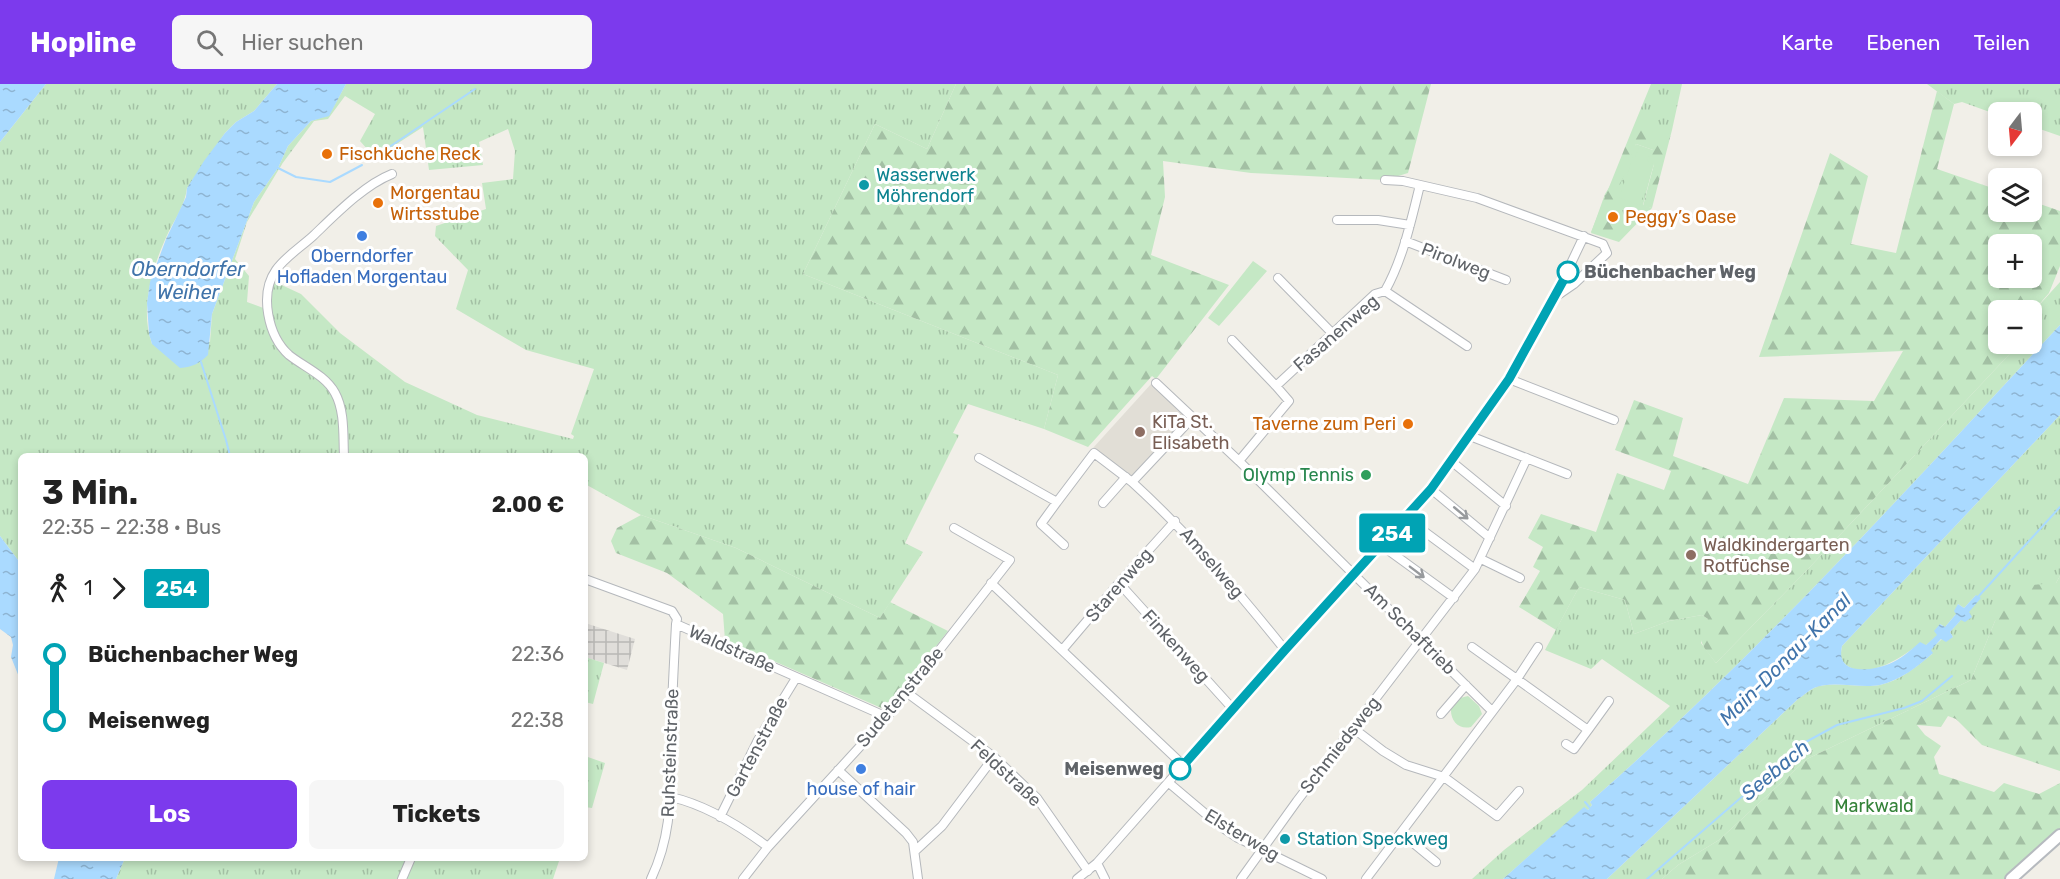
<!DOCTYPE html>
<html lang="de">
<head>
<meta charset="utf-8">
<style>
  :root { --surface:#fff; --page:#f6f6f6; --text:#222; --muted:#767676; --accent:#7c3aed }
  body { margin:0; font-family:Rubik,sans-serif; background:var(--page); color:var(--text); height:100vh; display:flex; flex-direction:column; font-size:22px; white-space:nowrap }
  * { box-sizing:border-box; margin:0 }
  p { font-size:20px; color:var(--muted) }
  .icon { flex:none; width:33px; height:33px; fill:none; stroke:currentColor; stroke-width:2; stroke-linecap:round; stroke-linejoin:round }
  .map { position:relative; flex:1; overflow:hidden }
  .side { position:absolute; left:18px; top:369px; width:570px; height:408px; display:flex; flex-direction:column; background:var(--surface); border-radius:9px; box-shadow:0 3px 9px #0003 }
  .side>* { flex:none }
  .badge { padding:0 12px; border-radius:4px; font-size:21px; line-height:39px }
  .needle { width:39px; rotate:196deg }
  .fabs { position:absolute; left:1988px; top:18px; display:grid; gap:12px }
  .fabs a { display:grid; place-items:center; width:54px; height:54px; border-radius:9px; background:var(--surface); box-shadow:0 3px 9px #0003; font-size:30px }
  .map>.badge { position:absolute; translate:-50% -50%; box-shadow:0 0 0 3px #fff }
  .legs { display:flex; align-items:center; gap:9px; height:66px; padding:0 24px; font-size:20px }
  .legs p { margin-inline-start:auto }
  .head { display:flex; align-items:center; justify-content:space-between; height:102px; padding:0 24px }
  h1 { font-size:33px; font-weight:700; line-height:45px }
  .button { display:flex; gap:12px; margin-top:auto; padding:12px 24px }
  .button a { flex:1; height:69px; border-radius:9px; background:var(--accent); color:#fff; font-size:24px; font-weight:700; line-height:69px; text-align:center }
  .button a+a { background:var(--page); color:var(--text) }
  ul { padding:0 24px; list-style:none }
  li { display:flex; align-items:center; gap:21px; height:66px; font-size:22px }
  li i { display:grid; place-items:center; width:9px; height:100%; margin:0 8px; background:currentColor }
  li i::after { content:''; width:15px; height:15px; margin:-8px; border:4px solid; border-radius:50%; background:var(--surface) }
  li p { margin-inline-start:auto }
  li:first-child i { background:linear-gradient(#0000 50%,currentColor 0) }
  li:last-child i { background:linear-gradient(currentColor 50%,#0000 0) }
  header { display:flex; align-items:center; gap:36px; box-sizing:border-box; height:84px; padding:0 30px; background:var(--accent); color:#fff }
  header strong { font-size:28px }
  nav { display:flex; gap:33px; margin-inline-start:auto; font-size:21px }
  .search { width:420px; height:54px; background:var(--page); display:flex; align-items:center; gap:15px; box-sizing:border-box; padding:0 21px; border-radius:9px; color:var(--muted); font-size:22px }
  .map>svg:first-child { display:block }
  .industrial { fill:url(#industrial-grid) }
  .education { fill:#e1ded6 }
  .grass { fill:url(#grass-tufts); fill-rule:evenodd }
  .forest { fill:url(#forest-firs); fill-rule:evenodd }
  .park { fill:#c5e8c5 }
  .water { fill:url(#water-ripples) }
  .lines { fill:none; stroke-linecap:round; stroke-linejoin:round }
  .stream { stroke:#aadaff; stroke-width:2 }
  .street-casing { stroke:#b5b8bc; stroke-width:10 }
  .secondary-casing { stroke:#b6babf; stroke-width:14 }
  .street { stroke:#fff; stroke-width:8 }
  .secondary { stroke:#fff; stroke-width:10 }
  .oneway { stroke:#979a9d }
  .line-1-casing { stroke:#fff; stroke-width:14 }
  .line-1 { stroke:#00a3b4; stroke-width:9 }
  .food-dot { fill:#e8710a; stroke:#fff; stroke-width:2 }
  .culture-dot { fill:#0f9aa8; stroke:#fff; stroke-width:2 }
  .shop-dot { fill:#3f7fe0; stroke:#fff; stroke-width:2 }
  .stop-1-dot { fill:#fff; stroke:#00a3b4; stroke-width:3 }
  .education-dot { fill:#8d6e63; stroke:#fff; stroke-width:2 }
  .leisure-dot { fill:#2e9e5b; stroke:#fff; stroke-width:2 }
  .labels { text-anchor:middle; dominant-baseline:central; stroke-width:6; stroke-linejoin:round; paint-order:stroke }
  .food-label { font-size:18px; fill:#c56008; stroke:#fff; text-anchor:start }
  .culture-label { font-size:18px; fill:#0d838f; stroke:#fff; text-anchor:start }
  .shop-label { font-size:18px; fill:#366cbe; stroke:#fff }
  .street-label { font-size:18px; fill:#5f6368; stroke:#fff }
  .stop-label { font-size:18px; font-weight:bold; fill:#5f6368; stroke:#fff; text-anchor:start }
  .education-label { font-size:18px; fill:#785e54; stroke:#fff; text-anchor:start }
  .leisure-label { font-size:18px; fill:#27864d; stroke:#fff; text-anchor:end }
  .park-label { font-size:18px; fill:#348238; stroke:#fff }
  .water-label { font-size:20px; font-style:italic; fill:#4174aa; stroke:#fff }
</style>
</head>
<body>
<header>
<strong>Hopline</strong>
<div class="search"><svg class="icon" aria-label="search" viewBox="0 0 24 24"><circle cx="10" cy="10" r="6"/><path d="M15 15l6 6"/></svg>Hier suchen</div>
<nav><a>Karte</a><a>Ebenen</a><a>Teilen</a></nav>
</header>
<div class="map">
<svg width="2060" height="795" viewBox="0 0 2060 795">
  <defs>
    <pattern id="industrial-grid" width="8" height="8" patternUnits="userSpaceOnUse" patternTransform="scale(1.5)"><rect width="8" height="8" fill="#e0deda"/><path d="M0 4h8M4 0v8" fill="none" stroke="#b9b8b5"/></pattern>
    <pattern id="grass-tufts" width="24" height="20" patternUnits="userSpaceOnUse" patternTransform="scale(1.5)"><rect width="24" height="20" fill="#c5e8c5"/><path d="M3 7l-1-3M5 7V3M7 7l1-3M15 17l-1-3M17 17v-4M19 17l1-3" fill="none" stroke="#a3c0a4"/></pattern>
    <pattern id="forest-firs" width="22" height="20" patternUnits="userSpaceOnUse" patternTransform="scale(1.5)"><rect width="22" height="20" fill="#c5e8c5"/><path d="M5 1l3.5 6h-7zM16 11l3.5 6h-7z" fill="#a3c0a4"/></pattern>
    <pattern id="water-ripples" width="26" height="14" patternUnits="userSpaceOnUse" patternTransform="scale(1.5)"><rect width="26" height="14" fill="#aadaff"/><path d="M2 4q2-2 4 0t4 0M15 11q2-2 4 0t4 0" fill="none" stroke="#8eb4d2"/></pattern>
  </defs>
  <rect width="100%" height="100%" fill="#f1efe8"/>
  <path class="industrial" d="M585 539 635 555 627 586 585 573Z"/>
  <path class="education" d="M1152 299 1188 333 1132 394 1093 364Z"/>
  <path class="grass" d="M46 0H277L254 27 236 38 225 49 187 104C185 120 176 134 169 147 153 181 139 223 152 260L210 258 212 230 254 118 278 84 288 62 311 37 329 31 346 0H956L927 65 875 40 803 190 1058 291 1044 345 968 320 953 349 959 351 905 459 923 468 880 534 736 464 641 431 585 400V372H21V480L0 452V58ZM345 12 375 30 360 57 375 74 423 43 429 86 483 81 479 58 508 45 515 67 513 95 482 99 486 125 436 142 435 152 468 186 456 225 526 266 594 285 571 350 574 352 573 355 477 331 405 298 340 249 301 210 273 197 266 225 247 218 249 192 235 175 247 138 282 80 314 37 328 35Z
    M1651 0H1682L1672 46H1632Z
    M1927 0H2060V52L2031 42V28H1998V31L1962 18 1954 20Z
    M1636 60 1653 66 1654 79 1643 121 1652 124 1619 158 1591 149 1605 110Z
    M2060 198V241C1908 404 1758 571 1590 718L1592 721 1588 726 1584 724 1503 795H1472L1504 766 1582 706 1670 622 1602 575 1591 585 1545 566 1579 503 1625 516 1634 550 1669 537 1702 531 1708 535 1701 559 1716 579 1808 485 2019 260H2031V230Z
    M2060 331V492L2056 499 1995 537 1971 596 1807 675 1719 756 1678 781 1662 795H1607L1798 615C1803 612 1808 607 1814 604 1833 596 1859 605 1880 601 1901 596 1916 583 1932 570L1930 566 1942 555 1953 553 1950 548 1968 528 1976 511 1964 524 1958 520 1956 530 1945 543 1940 540 1938 551 1925 562 1920 559C1904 572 1871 595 1849 583 1840 577 1840 572 1842 562Z
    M585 573 604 579 593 620 585 618Z
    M585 672 605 679 592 724 585 723Z
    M125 774H560L553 795H116Z"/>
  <path class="forest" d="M956 0H1431L1408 89 1385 96 1251 89 1163 77 1165 113 1151 171 1229 201 1156 295 1152 292 1088 363 1044 345 1058 291 803 190 875 40 927 65Z
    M1937 7 1954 20 1937 85 1998 106V128H2031V117L2060 127V182L2049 209 2031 230V226H1998V260H2019L1808 485 1716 579C1703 562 1694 556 1708 535L1702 531 1669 537 1634 550 1625 516 1579 503 1556 546 1519 523 1540 487 1533 483 1543 463 1528 454 1541 430 1596 448 1617 389 1664 406 1671 387 1615 366 1634 316 1683 334 1673 372 1748 400 1784 314 1874 317 1903 267 1759 273 1830 69 1868 92 1851 160 1896 169ZM2031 160V194H1998V160Z
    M1632 46H1672L1652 124 1643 122 1654 80 1649 77 1653 66 1636 60 1614 116 1621 120 1618 131 1609 128 1606 136 1616 140 1620 134 1628 136 1626 149 1617 152 1591 148Z
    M641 431 736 464 880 534 890 518 948 547 886 626 725 556 723 530 667 489 616 469 611 457 617 444Z
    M2060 492V687L1982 661 1956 635 1948 632 1941 643 1917 641 1925 651 1941 662 1934 673 1939 690 1994 708 2004 699 2039 710 2060 699V748L2019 795H1662L1678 781 1719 756 1807 675 1971 596 1995 537 2020 502 2056 499Z"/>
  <path class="park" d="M1639 64 1651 68 1647 77 1654 80 1640 121 1619 114 1633 73H1635Z
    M1253 177 1267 187 1219 242 1208 234Z
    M1468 612 1479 622 1482 630 1471 643C1459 646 1450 637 1451 624L1460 614Z"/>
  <path class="water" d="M0 0H46L0 58Z
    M277 0H346L329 32 311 37 288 62 278 84 254 118 212 230 208 271C200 279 193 283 180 284L152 260 149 250 147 219 150 198 166 155 186 113 187 104 204 77 225 49 236 38 254 27Z
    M2060 241V331L1842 562C1835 592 1871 587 1889 580 1901 575 1910 567 1920 558L1926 561 1937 551 1934 547 1940 540 1945 543 1956 530 1954 527 1958 520 1964 524 1976 511 1981 514 1969 528 1972 533 1965 538 1961 536 1950 548 1953 553 1946 558 1941 555 1931 566 1933 569C1917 583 1901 596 1880 601 1859 605 1833 596 1814 604 1808 607 1803 612 1798 615L1607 795H1503L1584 723 1588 726 1592 721 1590 718C1758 571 1908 404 2060 241Z
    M0 452 21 480V598L11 573 13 561 11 553 0 545Z
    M59 774H125L116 795H54Z"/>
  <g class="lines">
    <path class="stream" d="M373 74 475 5
      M278 84 296 93 330 98 362 81
      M201 278 226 356 230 372
      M1977 514 2060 423
      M1585 718 1590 724
      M1647 795 1804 659 1837 641 1904 624 1922 617 1952 592"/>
    <defs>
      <path id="street" d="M1385 96 1403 97 1477 114 1603 160 1607 169 1574 200 1555 213
        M1337 136H1378L1410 141
        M1405 157 1506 196
        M1278 194 1332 249
        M1385 207 1467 262
        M1232 256 1276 302
        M1509 295 1614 336
        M1156 299 1239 377 1492 627
        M1193 333 1132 398C1189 450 1237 506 1285 566
        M1470 352 1567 390
        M344 372C343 352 345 327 335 309 325 291 304 283 289 271 268 252 259 210 276 186 285 173 301 163 313 152 335 131 364 101 392 90
        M979 374 1057 418 1094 369 1132 398
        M1239 377 1289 317 1276 302 1375 210 1385 207C1403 175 1411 137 1420 101
        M1451 377 1506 422
        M1431 405 1490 454
        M1057 418 1041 440 1064 461
        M1103 419 1126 393
        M1406 434 1475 485
        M1381 461 1454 514
        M1481 475 1520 494
        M585 495 672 527 677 535 676 540 887 633
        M991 499 1183 681
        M1119 499 1233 625
        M1472 563 1588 646 1609 617
        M1063 565 1119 499 1175 437
        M906 608 994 673 1037 714 1088 787
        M1441 630 1466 601
        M1353 644 1383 667 1406 681 1444 693 1497 732 1519 707
        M1566 660 1574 665 1588 646
        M838 686 906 749 913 758 918 795
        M1169 699 1220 742 1238 754 1322 795
        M671 713C706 721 740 742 768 763
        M720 733 758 656 796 594
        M1401 749 1436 778
        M915 767 942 742 994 673
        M1097 779 1105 795
        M402 795 411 774
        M651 795C675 744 669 704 671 650 672 614 674 577 676 540
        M743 795 768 763 887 633 1010 476 954 444
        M1077 795 1097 779 1285 566 1431 405 1509 295 1555 213 1584 152
        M1241 795 1297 717 1475 485 1527 374
        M1366 795 1517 595 1538 563"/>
      <path id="secondary" d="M2011 795 2060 751"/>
    </defs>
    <use href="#street" class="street-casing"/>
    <use href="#secondary" class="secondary-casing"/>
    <use href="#street" class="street"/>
    <use href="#secondary" class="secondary"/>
  </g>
  <defs><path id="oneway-shaft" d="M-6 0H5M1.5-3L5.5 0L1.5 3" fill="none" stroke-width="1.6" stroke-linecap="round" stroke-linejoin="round" transform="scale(1.5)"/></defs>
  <g class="oneway">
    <use href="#oneway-shaft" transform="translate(1461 429) rotate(40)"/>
    <use href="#oneway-shaft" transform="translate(1417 488) rotate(37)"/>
  </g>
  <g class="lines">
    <defs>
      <path id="line-1" d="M1180 685 1285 566 1431 405 1509 295 1568 188"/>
    </defs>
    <use href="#line-1" class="line-1-casing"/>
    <use href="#line-1" class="line-1"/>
  </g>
  <g class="food-dot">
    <circle cx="327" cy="70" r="6"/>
    <circle cx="378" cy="119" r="6"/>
    <circle cx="1613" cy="133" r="6"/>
    <circle cx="1408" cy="340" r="6"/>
  </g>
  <g class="culture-dot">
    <circle cx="864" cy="101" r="6"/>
    <circle cx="1285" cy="755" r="6"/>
  </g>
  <g class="shop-dot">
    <circle cx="362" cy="152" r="6"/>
    <circle cx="861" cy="685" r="6"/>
  </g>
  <g class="stop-1-dot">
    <circle cx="1568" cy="188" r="10"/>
    <circle cx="1180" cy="685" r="10"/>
  </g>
  <g class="education-dot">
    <circle cx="1140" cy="348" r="6"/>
    <circle cx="1691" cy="471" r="6"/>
  </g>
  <circle class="leisure-dot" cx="1366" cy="391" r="6"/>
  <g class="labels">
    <g class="food-label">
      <text x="339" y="70">Fischküche Reck</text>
      <text x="390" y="109">Morgentau<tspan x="390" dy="21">Wirtsstube</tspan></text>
      <text x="1625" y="133">Peggy’s Oase</text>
      <text x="1396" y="340" text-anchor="end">Taverne zum Peri</text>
    </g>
    <g class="culture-label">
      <text x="876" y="91">Wasserwerk<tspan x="876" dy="21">Möhrendorf</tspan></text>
      <text x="1297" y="755">Station Speckweg</text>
    </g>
    <g class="shop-label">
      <text x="362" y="172">Oberndorfer<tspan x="362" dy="21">Hofladen Morgentau</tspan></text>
      <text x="861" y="705">house of hair</text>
    </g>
    <g class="street-label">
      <text transform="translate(1456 177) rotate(21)">Pirolweg</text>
      <text transform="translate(1336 249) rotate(-41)">Fasanenweg</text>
      <text transform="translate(1212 479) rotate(49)">Amselweg</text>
      <text transform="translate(1119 501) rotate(-49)">Starenweg</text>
      <text transform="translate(1410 545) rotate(45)">Am Schaftrieb</text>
      <text transform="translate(1176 562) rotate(48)">Finkenweg</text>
      <text transform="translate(732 565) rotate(24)">Waldstraße</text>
      <text transform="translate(900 613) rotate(-50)">Sudetenstraße</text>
      <text transform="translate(1340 661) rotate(-52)">Schmiedsweg</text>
      <text transform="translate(757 663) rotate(-62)">Gartenstraße</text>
      <text transform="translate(670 669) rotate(-88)">Ruhsteinstraße</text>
      <text transform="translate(1006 689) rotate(43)">Feldstraße</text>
      <text transform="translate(1242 751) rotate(31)">Elsterweg</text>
    </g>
    <g class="stop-label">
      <text x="1584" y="188">Büchenbacher Weg</text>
      <text x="1164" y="685" text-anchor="end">Meisenweg</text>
    </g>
    <g class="education-label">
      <text x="1152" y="338">KiTa St.<tspan x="1152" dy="21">Elisabeth</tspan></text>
      <text x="1703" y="461">Waldkindergarten<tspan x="1703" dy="21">Rotfüchse</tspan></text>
    </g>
    <g class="leisure-label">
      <text x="1354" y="391">Olymp Tennis</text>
    </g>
    <g class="park-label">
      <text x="1874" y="722">Markwald</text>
    </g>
    <g class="water-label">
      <text x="188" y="185">Oberndorfer<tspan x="188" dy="23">Weiher</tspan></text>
      <text transform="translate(1785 575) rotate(-45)">Main-Donau-Kanal</text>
      <text transform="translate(1775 686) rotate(-40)">Seebach</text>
    </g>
  </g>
</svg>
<div class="fabs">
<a><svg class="needle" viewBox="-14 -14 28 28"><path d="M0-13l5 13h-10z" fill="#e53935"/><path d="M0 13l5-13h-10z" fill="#767676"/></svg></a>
<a><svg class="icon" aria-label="layers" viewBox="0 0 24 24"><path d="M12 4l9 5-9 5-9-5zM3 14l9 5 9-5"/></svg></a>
<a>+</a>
<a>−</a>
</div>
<b class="badge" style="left:1392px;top:449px;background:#00a3b4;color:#fff">254</b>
<section class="side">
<div class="head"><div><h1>3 Min.</h1><p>22:35 – 22:38 · Bus</p></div><b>2.00 €</b></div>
<div class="legs"><svg class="icon" aria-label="walk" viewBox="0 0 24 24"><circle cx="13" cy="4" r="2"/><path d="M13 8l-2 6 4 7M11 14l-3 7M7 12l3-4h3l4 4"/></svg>1<svg class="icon" aria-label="forward" viewBox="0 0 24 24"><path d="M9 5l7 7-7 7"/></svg><b class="badge" style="background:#00a3b4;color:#fff">254</b></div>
<ul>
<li><i style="color:#00a3b4"></i><b>Büchenbacher Weg</b><p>22:36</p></li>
<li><i style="color:#00a3b4"></i><b>Meisenweg</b><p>22:38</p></li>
</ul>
<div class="button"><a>Los</a><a>Tickets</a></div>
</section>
</div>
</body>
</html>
